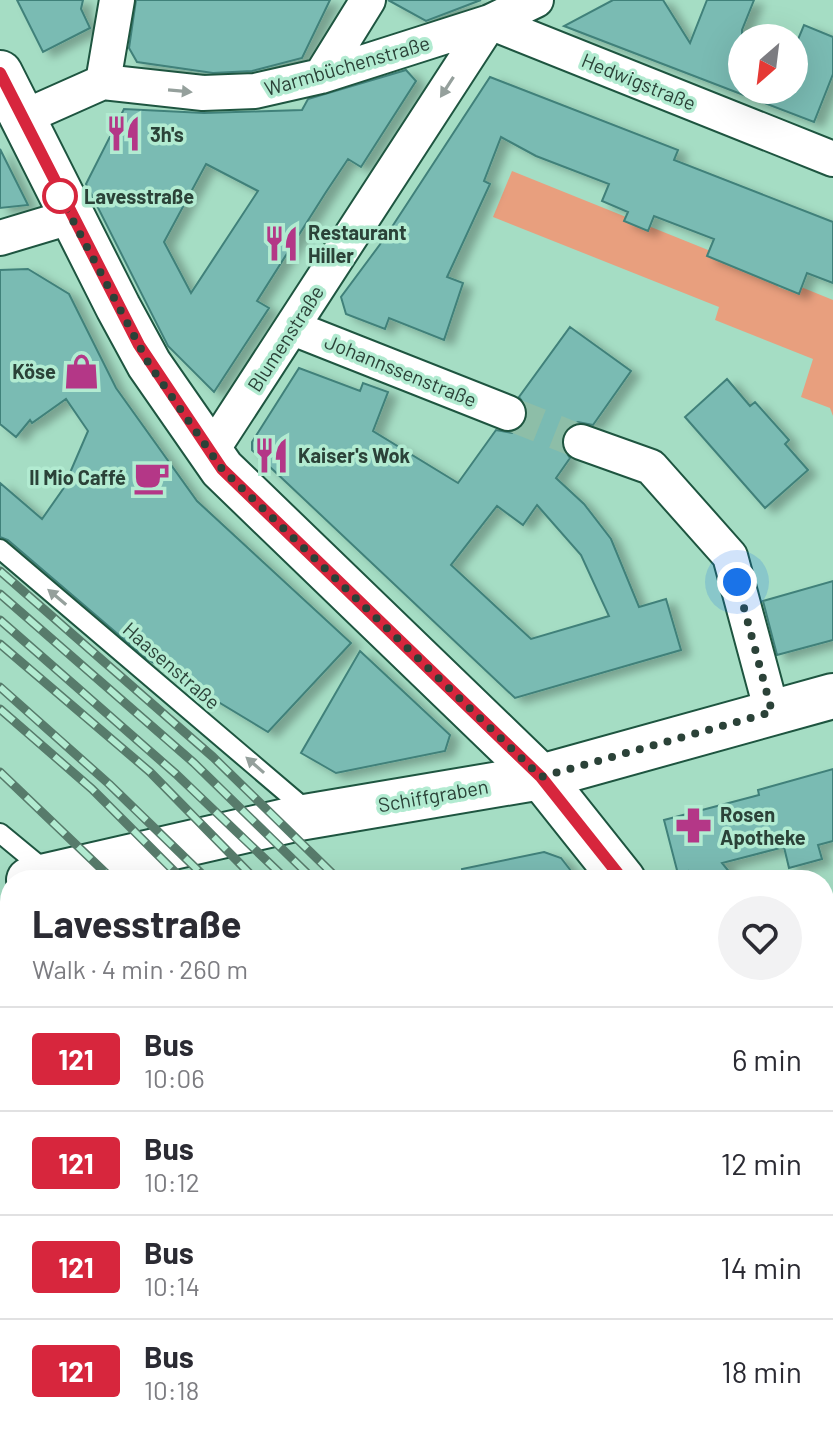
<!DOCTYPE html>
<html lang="en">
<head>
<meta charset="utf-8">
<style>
  :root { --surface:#fff; --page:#f2f2f3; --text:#2b2b33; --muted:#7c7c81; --line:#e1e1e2 }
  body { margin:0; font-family:Barlow,sans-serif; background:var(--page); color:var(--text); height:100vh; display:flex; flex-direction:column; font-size:30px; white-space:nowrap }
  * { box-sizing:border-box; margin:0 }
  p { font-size:26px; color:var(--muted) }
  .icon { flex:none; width:44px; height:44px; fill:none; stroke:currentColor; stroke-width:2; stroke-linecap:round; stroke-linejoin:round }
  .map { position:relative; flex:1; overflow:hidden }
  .drawer { position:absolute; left:0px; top:870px; width:834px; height:570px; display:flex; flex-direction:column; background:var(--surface); border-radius:32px 32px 0 0; box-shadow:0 8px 32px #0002 }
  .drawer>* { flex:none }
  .badge { padding:0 16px; border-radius:6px; font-size:28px; line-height:52px }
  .needle { width:52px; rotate:208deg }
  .buttons { position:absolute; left:728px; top:24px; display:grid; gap:16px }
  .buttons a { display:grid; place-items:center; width:80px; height:80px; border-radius:50%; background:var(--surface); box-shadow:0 8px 32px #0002; font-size:40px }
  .you { position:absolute; width:40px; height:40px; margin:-20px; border:6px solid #fff; border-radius:50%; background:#1a73e8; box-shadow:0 0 0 12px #1a73e833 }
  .map>.badge { position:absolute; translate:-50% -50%; box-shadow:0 0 0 4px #fff }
  .round { display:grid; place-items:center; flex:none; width:84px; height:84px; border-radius:42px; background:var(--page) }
  .head { display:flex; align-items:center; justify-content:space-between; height:136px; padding:0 32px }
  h1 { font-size:38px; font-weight:700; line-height:60px }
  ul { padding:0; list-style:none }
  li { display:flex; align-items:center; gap:24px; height:104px; padding:0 32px; border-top:2px solid var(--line) }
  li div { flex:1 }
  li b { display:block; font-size:30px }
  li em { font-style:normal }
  li .badge { min-width:88px; font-weight:700; text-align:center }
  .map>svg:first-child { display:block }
  .green { fill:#e89f7e }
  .building { fill:#7abbb3; stroke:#41817a; stroke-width:2; fill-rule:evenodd; filter:url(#shadow) }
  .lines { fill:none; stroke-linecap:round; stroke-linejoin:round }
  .street-tunnel { stroke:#8dbea8; stroke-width:34; stroke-dasharray:34 17; stroke-linecap:butt }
  .lane-casing { stroke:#1e5540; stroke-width:22 }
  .street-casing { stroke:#1e5540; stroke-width:38 }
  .secondary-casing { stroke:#1e5540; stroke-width:48 }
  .lane { stroke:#fff; stroke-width:18 }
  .street { stroke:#fff; stroke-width:34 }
  .secondary { stroke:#fff; stroke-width:44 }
  .rail-casing { stroke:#577b6b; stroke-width:9 }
  .rail { stroke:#b2ebd1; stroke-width:6; stroke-dasharray:18; stroke-linecap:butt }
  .oneway { fill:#95a09c }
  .line-casing { stroke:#fff; stroke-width:18 }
  .line { stroke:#d7263d; stroke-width:12 }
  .walk { stroke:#2b4238; stroke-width:8; stroke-dasharray:0 14.4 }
  .stop-dot { fill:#fff; stroke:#d7263d; stroke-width:4 }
  .labels { text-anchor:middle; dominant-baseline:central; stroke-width:7; stroke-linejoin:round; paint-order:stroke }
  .street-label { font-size:20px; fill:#2b4238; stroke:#b2ebd1 }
  .poi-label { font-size:20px; font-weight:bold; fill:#2b4238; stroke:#b2ebd1; text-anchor:start }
  .stop-label { font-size:20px; font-weight:bold; fill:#2b4238; stroke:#b2ebd1; text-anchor:start }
</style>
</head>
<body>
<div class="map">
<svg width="833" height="1439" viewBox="0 0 833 1439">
  <defs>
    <filter id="shadow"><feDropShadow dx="9" dy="5" stdDeviation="4" flood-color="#0004"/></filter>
  </defs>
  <rect width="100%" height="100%" fill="#a5ddc4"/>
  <path class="green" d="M512 171 780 279 778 287 798 294 801 287 833 300V416L830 408 801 397 813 359 715 320 719 307 493 217Z"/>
  <path class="building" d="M17 0H83L81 9 90 28 43 52Z
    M136 0H330L302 58 252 71 213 73 137 62 129 48Z
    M388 0H481L426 21Z
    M613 0H663L690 43 707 0H754L742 30V90H794V49L804 25 833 37V74L814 122 564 26Z
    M406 70 416 81 361 167 348 159 326 192 257 301 269 308 214 392 168 346 86 184 124 109 204 113 302 110 308 99ZM206 164 258 191 191 293 164 242Z
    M490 77 678 150 674 160 833 222V283L807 273 799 294 707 256 714 239 654 216 648 231 624 221 628 212 602 201 609 184 536 156 501 137 484 181 490 184 447 277 463 283 444 340 389 318 385 329 346 314 341 297 384 239Z
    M0 149 28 205 0 208Z
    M28 269 69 294 116 388 197 501 351 643 268 732 147 659 8 540 0 537V483L42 519 63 489 88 431 66 399 32 423 30 420 16 437 0 424V270Z
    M570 327 631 371 593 425 578 422 568 427 561 445 570 458 556 478 584 504 611 539 639 607 666 599 681 650 515 698 252 450V442L299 368 360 391 363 383 388 392 373 431 458 483 496 430 512 433 526 421 528 409 519 397ZM537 505 581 555 609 616 531 639 451 565 497 506 523 525Z
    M727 379 750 406 755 402 789 440 785 444 808 470 765 508 685 417Z
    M833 581V640L777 655 763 601Z
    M360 651 450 735 445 751 336 773 301 753Z
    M833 769V841L818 845 822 859 789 868 784 847 722 863 736 880H695L688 871 678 874 664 820 759 795 758 790Z
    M544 852 561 858 578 880H463L462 869Z"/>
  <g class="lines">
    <path class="street-tunnel" d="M508 413 581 442"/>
    <defs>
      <path id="lane" d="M0 549 309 812
        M0 833 46 871"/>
      <path id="street" d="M321 76 368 0
        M103 82 203 93 255 91 321 76 490 22 536 0
        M103 82 117 0
        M22 118 103 82
        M0 238 70 217
        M293 328 508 413
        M581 442 651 467 730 556 772 712
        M210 453 490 22 833 159"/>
      <path id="secondary" d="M0 73 118 307 149 364 222 469 541 777 623 880
        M29 880 299 818 541 777 833 696
        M824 1133 833 1144"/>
    </defs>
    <use href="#lane" class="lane-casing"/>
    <use href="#street" class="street-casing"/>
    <use href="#secondary" class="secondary-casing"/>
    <use href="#lane" class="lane"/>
    <use href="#street" class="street"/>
    <use href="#secondary" class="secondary"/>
    <defs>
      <path id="rail" d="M0 571 213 757 339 880
        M0 594 194 763 314 880
        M0 620 176 774 287 880
        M0 644 150 772 256 880
        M0 687 109 784 208 880
        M0 709 92 789 183 880
        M0 772 113 880
        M496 1430 501 1439
        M541 1430 544 1439
        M566 1430 570 1439
        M611 1430 615 1439
        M633 1430 637 1439
        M707 1430 712 1439
        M754 1430 760 1439"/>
    </defs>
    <use href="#rail" class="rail-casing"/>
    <use href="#rail" class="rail"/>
  </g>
  <defs><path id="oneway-solid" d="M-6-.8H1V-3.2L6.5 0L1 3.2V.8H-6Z" transform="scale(2)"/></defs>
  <g class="oneway">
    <use href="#oneway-solid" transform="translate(447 87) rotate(123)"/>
    <use href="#oneway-solid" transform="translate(180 91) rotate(5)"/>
    <use href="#oneway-solid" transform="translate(57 597) rotate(-140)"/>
    <use href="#oneway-solid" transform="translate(255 765) rotate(-139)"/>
  </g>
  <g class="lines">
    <defs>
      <path id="line" d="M0 73 139 345 222 469 541 777 623 880"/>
    </defs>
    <use href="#line" class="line-casing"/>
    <use href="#line" class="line"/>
    <path class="walk" d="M60 196 149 364 222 469 541 777 772 712 737 582"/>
  </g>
  <defs>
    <symbol id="restaurant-bare" viewBox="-9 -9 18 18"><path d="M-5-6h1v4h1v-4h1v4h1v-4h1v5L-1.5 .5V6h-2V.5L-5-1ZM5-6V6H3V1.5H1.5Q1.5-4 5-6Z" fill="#b43787" stroke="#b2ebd1" stroke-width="2.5" paint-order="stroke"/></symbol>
    <symbol id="shop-bare" viewBox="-9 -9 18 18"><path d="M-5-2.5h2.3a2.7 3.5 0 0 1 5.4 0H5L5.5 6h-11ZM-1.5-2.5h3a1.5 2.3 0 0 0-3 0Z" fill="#b43787" stroke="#b2ebd1" stroke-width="2.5" paint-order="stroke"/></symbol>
    <symbol id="cafe-bare" viewBox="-9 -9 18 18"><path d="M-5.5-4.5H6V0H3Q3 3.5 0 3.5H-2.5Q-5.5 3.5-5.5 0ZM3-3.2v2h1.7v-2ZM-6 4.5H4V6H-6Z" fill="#b43787" stroke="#b2ebd1" stroke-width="2.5" paint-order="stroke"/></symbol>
    <symbol id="pharmacy-bare" viewBox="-9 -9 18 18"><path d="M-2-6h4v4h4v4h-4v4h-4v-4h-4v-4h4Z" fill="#b43787" stroke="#b2ebd1" stroke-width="2.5" paint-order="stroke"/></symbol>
  </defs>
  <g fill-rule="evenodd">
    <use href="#restaurant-bare" x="98" y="108" width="51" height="51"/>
    <use href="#restaurant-bare" x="256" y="218" width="51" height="51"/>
    <use href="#shop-bare" x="56" y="346" width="51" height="51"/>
    <use href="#restaurant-bare" x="246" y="430" width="51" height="51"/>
    <use href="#cafe-bare" x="126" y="452" width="51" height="51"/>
    <use href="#pharmacy-bare" x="668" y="800" width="51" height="51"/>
  </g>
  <circle class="stop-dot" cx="60" cy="196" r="16"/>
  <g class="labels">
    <g class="street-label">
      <text transform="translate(347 65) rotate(-16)">Warmbüchenstraße</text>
      <text transform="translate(639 81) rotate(22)">Hedwigstraße</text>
      <text transform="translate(285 338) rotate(-57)">Blumenstraße</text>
      <text transform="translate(401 370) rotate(22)">Johannssenstraße</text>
      <text transform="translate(172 665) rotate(41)">Haasenstraße</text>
      <text transform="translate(433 795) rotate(-10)">Schiffgraben</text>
    </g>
    <g class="poi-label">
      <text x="150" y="134">3h's</text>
      <text x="308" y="232">Restaurant<tspan x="308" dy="23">Hiller</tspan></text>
      <text x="56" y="371" text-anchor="end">Köse</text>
      <text x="298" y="455">Kaiser's Wok</text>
      <text x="126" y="477" text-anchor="end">Il Mio Caffé</text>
      <text x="720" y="814">Rosen<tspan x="720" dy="23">Apotheke</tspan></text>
    </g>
    <g class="stop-label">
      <text x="84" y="196">Lavesstraße</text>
    </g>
  </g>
</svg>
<div class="buttons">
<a><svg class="needle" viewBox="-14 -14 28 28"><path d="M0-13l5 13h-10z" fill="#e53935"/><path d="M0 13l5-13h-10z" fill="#7c7c81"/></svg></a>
</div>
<div class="you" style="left:737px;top:582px"></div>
<section class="drawer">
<div class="head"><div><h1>Lavesstraße</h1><p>Walk · 4 min · 260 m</p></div><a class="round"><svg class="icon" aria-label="heart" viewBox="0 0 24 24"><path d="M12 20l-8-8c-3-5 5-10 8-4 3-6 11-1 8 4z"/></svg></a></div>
<ul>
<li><span class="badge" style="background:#d7263d;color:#fff">121</span><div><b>Bus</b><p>10:06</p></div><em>6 min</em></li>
<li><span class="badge" style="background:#d7263d;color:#fff">121</span><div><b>Bus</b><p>10:12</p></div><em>12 min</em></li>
<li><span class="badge" style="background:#d7263d;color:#fff">121</span><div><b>Bus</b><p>10:14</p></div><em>14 min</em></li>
<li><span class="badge" style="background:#d7263d;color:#fff">121</span><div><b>Bus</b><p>10:18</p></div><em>18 min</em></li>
</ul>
</section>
</div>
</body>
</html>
